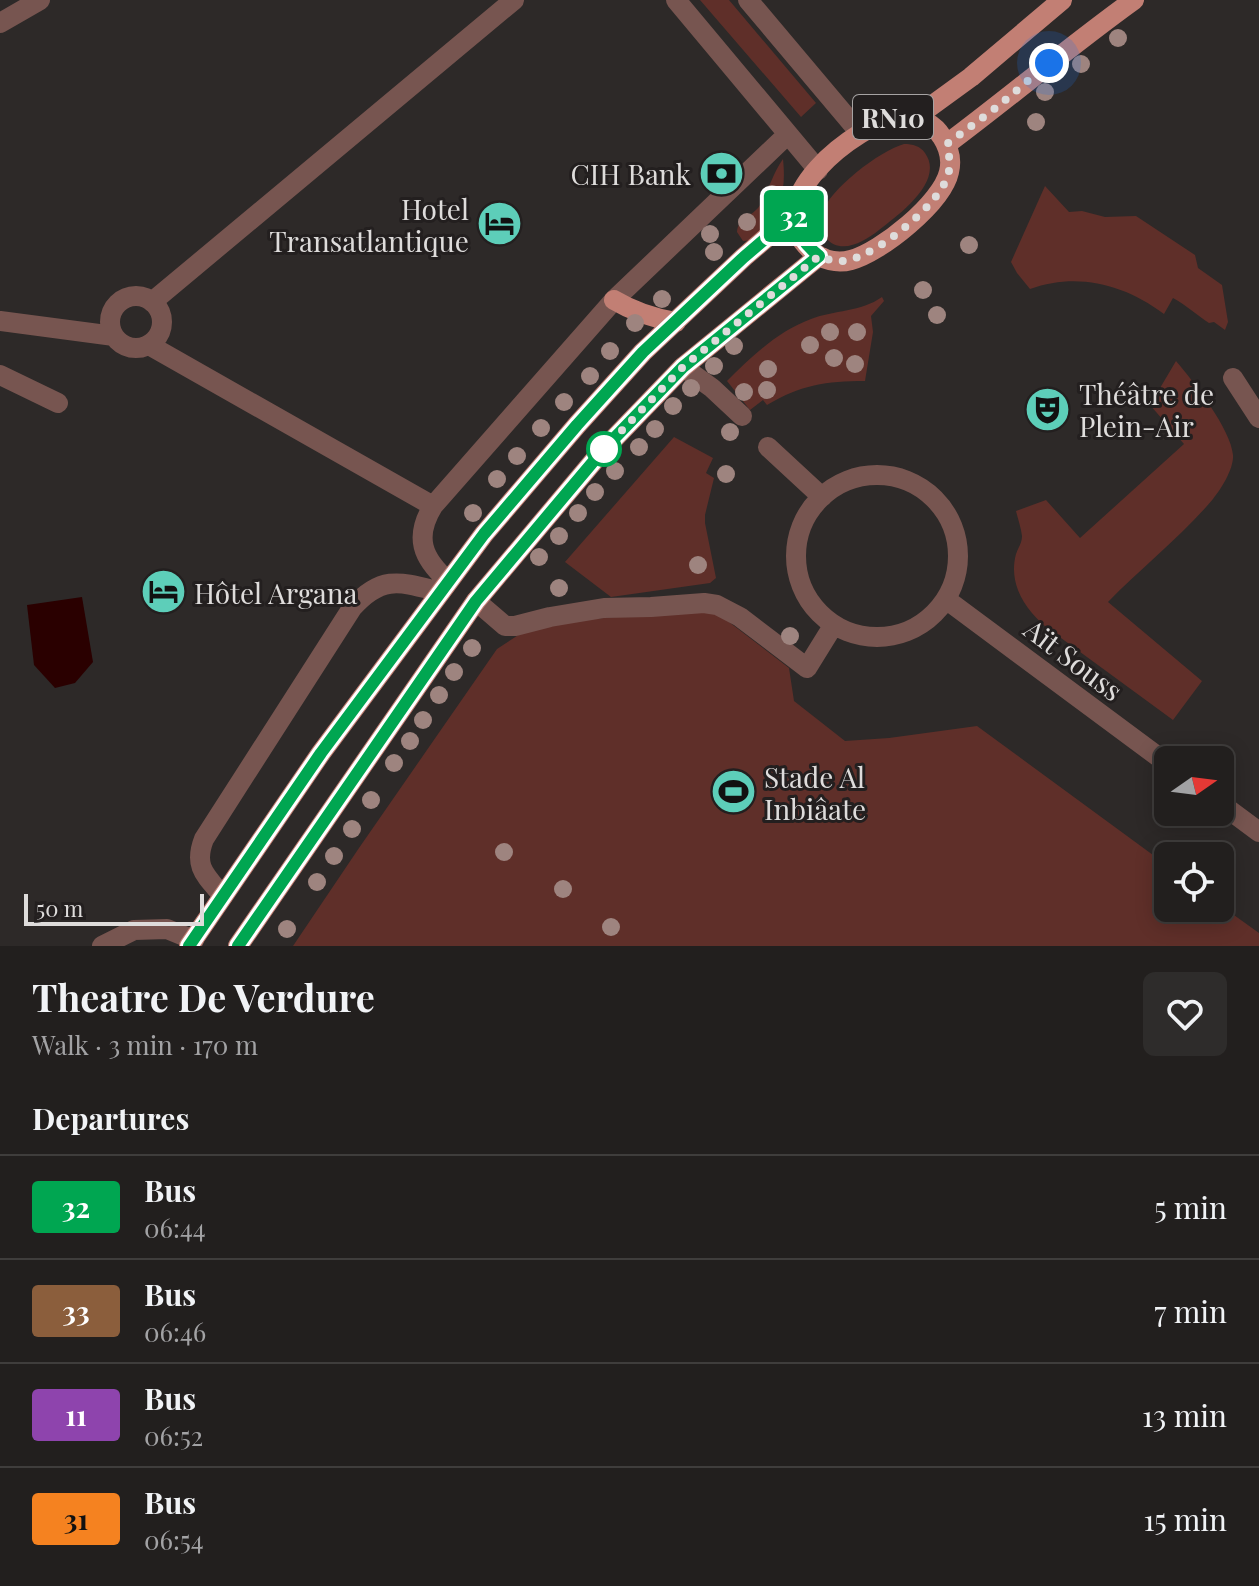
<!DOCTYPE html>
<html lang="en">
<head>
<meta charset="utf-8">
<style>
  :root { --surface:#221f1e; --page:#2e2c2b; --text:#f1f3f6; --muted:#a2a2a4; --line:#3f3d3c }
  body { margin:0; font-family:"Playfair Display",serif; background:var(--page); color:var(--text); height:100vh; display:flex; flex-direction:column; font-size:30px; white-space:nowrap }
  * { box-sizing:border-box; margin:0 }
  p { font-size:26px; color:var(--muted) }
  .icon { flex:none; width:44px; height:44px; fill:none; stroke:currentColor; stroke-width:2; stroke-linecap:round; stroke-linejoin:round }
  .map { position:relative; height:946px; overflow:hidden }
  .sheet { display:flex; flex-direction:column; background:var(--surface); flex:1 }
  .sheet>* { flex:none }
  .badge { padding:0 16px; border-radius:6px; font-size:28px; line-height:52px }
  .needle { width:52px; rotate:76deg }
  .tools { position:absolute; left:1154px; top:746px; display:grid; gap:16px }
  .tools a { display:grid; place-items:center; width:80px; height:80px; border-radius:12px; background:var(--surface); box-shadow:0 4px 20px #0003,0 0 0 2px var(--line); font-size:40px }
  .scale { position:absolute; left:24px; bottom:20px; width:180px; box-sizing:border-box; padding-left:8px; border:4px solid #dedcdb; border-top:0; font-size:22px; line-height:28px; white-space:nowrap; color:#dedcdb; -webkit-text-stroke:6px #231f1f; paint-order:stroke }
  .you { position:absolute; width:40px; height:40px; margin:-20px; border:6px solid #fff; border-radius:50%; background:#1a73e8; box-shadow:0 0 0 12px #1a73e833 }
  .map>.badge { position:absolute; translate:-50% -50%; box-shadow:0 0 0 4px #fff }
  h2 { padding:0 32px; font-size:30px; line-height:72px }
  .round { display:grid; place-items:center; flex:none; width:84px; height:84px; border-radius:12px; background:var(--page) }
  .head { display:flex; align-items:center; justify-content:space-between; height:136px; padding:0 32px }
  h1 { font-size:38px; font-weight:700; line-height:60px }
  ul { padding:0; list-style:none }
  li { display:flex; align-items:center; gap:24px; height:104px; padding:0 32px; border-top:2px solid var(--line) }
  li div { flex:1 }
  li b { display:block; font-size:30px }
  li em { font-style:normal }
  li .badge { min-width:88px; font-weight:700; text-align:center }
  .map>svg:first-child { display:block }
  .green { fill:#5f2f29 }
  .water { fill:#2a0000 }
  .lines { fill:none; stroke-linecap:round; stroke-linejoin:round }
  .minor { stroke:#775550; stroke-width:20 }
  .major { stroke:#c27f74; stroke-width:20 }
  .tree { fill:#9e847f }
  .line-casing { stroke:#fff; stroke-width:18 }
  .line { stroke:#00a651; stroke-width:12 }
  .walk { stroke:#dedcdb; stroke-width:8; stroke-dasharray:0 14.4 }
  .stop-dot { fill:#fff; stroke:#00a651; stroke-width:4 }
  .labels { text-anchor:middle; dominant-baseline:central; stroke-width:6; stroke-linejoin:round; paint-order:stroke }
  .shield { fill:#231f1f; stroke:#a6a3a3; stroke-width:2 }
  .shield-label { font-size:26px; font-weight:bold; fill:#dedcdb }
  .poi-label { font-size:28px; fill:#dedcdb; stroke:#231f1f; text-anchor:start }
  .street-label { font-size:28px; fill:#dedcdb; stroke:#231f1f }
</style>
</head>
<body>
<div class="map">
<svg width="1259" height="946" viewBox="0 0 1259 946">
  <rect width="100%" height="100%" fill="#2d2928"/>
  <path class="green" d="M700 0H729L816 103 801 117Z
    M904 144C913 144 920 146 925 153 945 181 899 215 879 230 864 242 840 256 825 237 820 231 818 222 821 214 830 189 879 151 904 144Z
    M783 159C786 188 782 205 764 227 757 235 752 241 743 241L737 232C738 219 750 217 758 208 767 196 772 174 783 159Z
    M1045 186 1069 212 1082 211 1105 217 1136 216 1195 255 1198 268 1222 285 1228 322 1225 330 1214 322 1209 323C1197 315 1186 305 1173 298L1164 314C1124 284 1077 272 1030 289L1017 273 1011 262Z
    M882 297 884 301 871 316 873 332 865 381C826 381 801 385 767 405L763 400 750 410 727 381C751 357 778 331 811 319 834 310 861 312 882 297Z
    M1176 361C1193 381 1231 429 1233 455 1234 468 1222 488 1213 499 1183 535 1141 568 1108 602L1202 681 1173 720 1046 627C1025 609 1008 584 1016 554 1018 548 1022 543 1022 536 1021 528 1018 519 1016 511L1046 500 1080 538 1184 444 1150 405Z
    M674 437 713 458 706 473 714 478 705 515V523L716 578 710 583 611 597 565 562Z
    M712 609 789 668 794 701 845 741 889 738 977 726 1168 866V908H1220V905L1259 933V946H293L359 848 497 649 523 632 568 621Z"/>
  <path class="water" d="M82 597 93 662 75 683 55 688 34 665 27 605Z"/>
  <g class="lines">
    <path class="minor" d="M676 0 818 170
      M748 0 860 133
      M0 23 40 0
      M110 322a26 26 0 1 1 52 0a26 26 0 1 1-52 0Z
      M152 302 514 0
      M0 321 114 336
      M149 345 433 506
      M683 367 712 388 742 416
      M0 375 58 403
      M1233 378 1259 418
      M768 447 822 497
      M796 556a81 81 0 1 1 162 0a81 81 0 1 1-162 0Z
      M448 581C422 558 414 537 433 506L614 300 787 135
      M947 600 1168 764
      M476 601 505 626H515L550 617 604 608 651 607 704 603 717 605 740 617 807 668 833 626
      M1220 803 1259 832
      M223 896C206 876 193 867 204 839L352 608C382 574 401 582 440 592
      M102 946 134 930 167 929 194 940"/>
    <path class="major" d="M902 115C918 117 933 122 942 137 949 148 952 160 949 172 942 203 881 252 851 260 837 264 823 260 812 251 754 202 856 125 902 115Z
      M916 117 971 77 1062 0
      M947 144C1010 97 1070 46 1134 0
      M614 300C634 312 652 318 676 322
      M189 946 321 753 484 534 577 425 643 352 744 257 794 214
      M238 946 476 601 603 450 683 367 819 256"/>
  </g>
  <g class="tree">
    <circle cx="1118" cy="38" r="9"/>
    <circle cx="1081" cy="64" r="9"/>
    <circle cx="1045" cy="92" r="9"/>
    <circle cx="1036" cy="122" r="9"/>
    <circle cx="772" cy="194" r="9"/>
    <circle cx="747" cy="222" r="9"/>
    <circle cx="710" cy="234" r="9"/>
    <circle cx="969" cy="245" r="9"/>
    <circle cx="714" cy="252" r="9"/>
    <circle cx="923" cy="290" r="9"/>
    <circle cx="662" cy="299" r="9"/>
    <circle cx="937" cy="315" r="9"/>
    <circle cx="635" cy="323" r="9"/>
    <circle cx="830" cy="332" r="9"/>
    <circle cx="857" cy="332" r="9"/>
    <circle cx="810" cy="345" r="9"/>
    <circle cx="734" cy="346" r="9"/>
    <circle cx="610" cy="351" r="9"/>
    <circle cx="834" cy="358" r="9"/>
    <circle cx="855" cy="364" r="9"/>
    <circle cx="714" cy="366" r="9"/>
    <circle cx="768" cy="369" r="9"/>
    <circle cx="590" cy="376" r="9"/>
    <circle cx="691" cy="388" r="9"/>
    <circle cx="767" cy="390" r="9"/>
    <circle cx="744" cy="392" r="9"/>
    <circle cx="564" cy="402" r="9"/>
    <circle cx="673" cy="406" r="9"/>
    <circle cx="541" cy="428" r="9"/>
    <circle cx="655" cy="429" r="9"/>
    <circle cx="730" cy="432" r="9"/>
    <circle cx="639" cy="447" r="9"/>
    <circle cx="517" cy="456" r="9"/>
    <circle cx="615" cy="471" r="9"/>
    <circle cx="726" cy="474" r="9"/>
    <circle cx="497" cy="479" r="9"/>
    <circle cx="595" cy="492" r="9"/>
    <circle cx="473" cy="513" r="9"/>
    <circle cx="578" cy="513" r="9"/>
    <circle cx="559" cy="536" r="9"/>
    <circle cx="539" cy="557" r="9"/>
    <circle cx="698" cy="565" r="9"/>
    <circle cx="559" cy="588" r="9"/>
    <circle cx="790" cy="636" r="9"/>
    <circle cx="472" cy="648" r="9"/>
    <circle cx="454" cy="672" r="9"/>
    <circle cx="439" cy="695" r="9"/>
    <circle cx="423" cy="720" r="9"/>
    <circle cx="410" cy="741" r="9"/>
    <circle cx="394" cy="763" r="9"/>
    <circle cx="371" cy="800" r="9"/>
    <circle cx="352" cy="829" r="9"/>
    <circle cx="504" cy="852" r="9"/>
    <circle cx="334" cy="856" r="9"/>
    <circle cx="317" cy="882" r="9"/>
    <circle cx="563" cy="889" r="9"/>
    <circle cx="611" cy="927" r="9"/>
    <circle cx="287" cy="929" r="9"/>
  </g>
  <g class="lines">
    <defs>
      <path id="line" d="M189 946 321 753 484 534 577 425 643 352 744 257 794 214C797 233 804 244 819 256L683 367 603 450 476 601 238 946"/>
    </defs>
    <use href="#line" class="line-casing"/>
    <use href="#line" class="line"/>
    <path class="walk" d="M604 449 603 450 683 367 819 256C829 260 838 263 849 260 879 253 939 205 948 175 951 165 949 155 947 144L997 107 1049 63"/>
  </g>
  <defs>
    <symbol id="bank-disc" viewBox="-11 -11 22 22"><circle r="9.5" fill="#5dceb9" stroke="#231f1f"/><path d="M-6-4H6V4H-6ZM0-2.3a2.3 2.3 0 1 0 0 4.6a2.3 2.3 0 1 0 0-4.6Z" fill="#111"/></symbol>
    <symbol id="hotel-disc" viewBox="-11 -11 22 22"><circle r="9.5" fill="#5dceb9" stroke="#231f1f"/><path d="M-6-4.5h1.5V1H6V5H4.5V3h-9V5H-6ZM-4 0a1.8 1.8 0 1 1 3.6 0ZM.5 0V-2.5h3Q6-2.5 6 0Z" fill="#111"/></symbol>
    <symbol id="theatre-disc" viewBox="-11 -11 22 22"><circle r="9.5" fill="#5dceb9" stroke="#231f1f"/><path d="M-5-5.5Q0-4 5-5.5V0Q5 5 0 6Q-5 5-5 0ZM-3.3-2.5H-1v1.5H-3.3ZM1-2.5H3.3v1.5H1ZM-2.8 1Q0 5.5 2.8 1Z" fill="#111"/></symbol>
    <symbol id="stadium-disc" viewBox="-11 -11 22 22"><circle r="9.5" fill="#5dceb9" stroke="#231f1f"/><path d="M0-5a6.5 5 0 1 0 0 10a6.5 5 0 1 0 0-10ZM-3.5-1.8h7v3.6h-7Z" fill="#111"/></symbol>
  </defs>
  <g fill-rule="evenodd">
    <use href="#bank-disc" x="696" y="148" width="51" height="51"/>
    <use href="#hotel-disc" x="474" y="198" width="51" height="51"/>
    <use href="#theatre-disc" x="1022" y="384" width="51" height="51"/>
    <use href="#hotel-disc" x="138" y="566" width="51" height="51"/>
    <use href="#stadium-disc" x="708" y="766" width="51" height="51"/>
  </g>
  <circle class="stop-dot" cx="604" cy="449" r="16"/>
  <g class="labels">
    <rect class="shield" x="853" y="95" width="80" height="44" rx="6"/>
    <g class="shield-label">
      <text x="893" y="117">RN10</text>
    </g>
    <g class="poi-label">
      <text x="691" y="173" text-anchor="end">CIH Bank</text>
      <text x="469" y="208" text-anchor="end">Hotel<tspan x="469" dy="32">Transatlantique</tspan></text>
      <text x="1079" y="393">Théâtre de<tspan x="1079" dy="32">Plein-Air</tspan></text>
      <text x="194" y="592">Hôtel Argana</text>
      <text x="764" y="776">Stade Al<tspan x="764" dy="32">Inbiâate</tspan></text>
    </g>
    <g class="street-label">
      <text transform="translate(1074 659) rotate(37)">Aït Souss</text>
    </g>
  </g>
</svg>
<div class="tools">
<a><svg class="needle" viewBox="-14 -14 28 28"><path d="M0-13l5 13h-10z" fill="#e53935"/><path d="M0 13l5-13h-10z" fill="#a2a2a4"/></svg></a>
<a><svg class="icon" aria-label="locate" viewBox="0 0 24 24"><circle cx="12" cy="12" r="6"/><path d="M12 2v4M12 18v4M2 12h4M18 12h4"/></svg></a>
</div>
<div class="scale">50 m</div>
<div class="you" style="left:1049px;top:63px"></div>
<b class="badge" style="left:794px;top:216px;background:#00a651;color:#fff">32</b>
</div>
<section class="sheet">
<div class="head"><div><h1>Theatre De Verdure</h1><p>Walk · 3 min · 170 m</p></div><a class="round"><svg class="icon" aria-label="heart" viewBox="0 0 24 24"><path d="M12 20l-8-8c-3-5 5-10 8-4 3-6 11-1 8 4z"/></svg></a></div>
<h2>Departures</h2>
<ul>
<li><span class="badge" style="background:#00a651;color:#fff">32</span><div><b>Bus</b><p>06:44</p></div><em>5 min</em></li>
<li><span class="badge" style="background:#8b5e3c;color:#fff">33</span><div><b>Bus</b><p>06:46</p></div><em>7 min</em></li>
<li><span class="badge" style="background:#8e44ad;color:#fff">11</span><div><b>Bus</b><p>06:52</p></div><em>13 min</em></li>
<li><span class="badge" style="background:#f58220;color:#111">31</span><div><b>Bus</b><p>06:54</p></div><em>15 min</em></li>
</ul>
</section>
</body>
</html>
